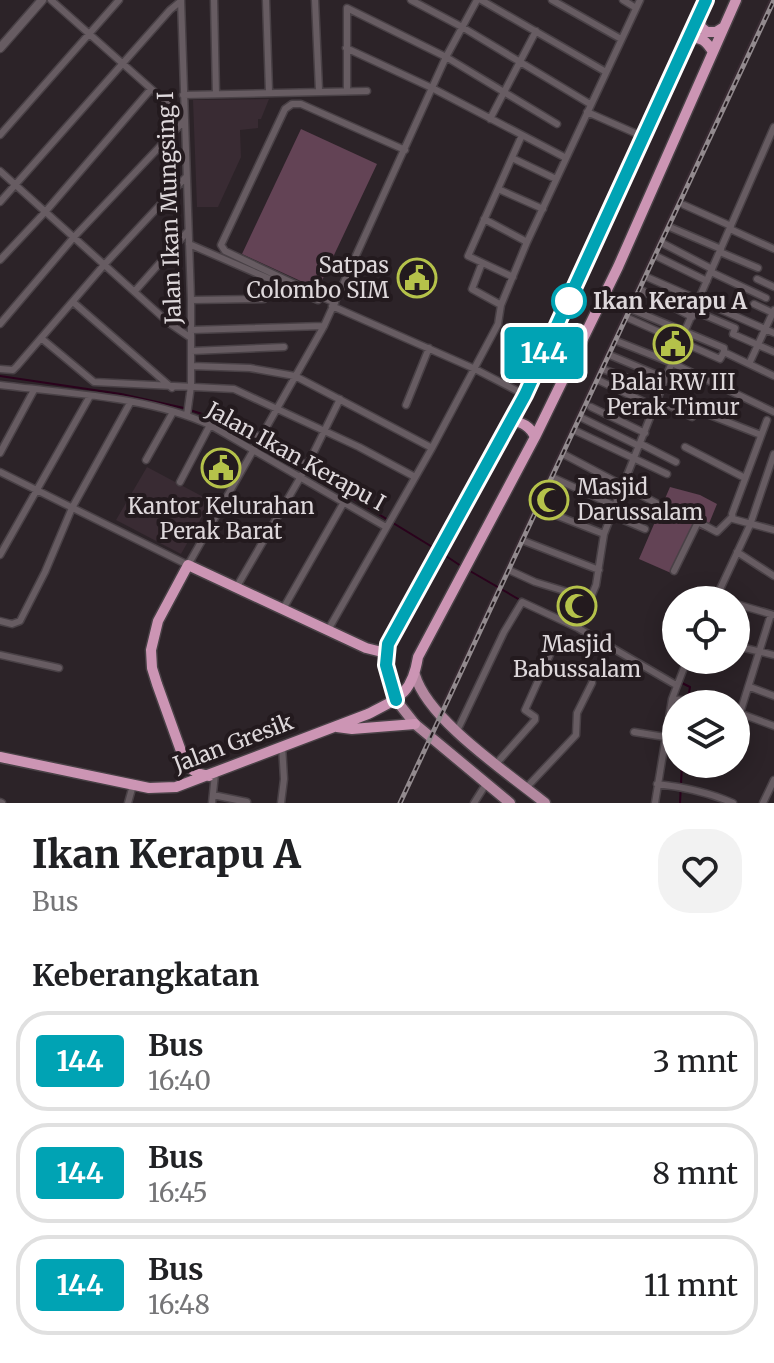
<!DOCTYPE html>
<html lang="id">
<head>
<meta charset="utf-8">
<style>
  :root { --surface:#fff; --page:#f2f2f2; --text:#202124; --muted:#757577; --line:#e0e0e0 }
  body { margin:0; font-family:Merriweather,serif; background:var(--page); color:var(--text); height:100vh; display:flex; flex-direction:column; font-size:30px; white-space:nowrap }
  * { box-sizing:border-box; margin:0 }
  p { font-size:26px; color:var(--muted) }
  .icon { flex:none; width:44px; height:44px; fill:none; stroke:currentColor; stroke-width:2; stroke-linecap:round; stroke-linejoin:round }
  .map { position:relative; height:803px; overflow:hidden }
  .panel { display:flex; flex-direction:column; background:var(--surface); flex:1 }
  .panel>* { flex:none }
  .badge { padding:0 16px; border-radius:6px; font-size:28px; line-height:52px }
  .tools { position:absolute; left:662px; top:586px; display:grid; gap:16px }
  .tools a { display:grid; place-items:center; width:88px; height:88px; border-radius:50%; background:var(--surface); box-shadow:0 4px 20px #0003; font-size:40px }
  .map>.badge { position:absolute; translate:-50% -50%; box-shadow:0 0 0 4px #fff }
  h2 { padding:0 32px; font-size:30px; line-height:72px }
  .round { display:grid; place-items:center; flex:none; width:84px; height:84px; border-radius:32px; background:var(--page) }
  .head { display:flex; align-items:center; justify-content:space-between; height:136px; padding:0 32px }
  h1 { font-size:38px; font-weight:800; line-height:60px }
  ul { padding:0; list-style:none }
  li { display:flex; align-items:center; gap:24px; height:100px; margin:0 16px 12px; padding:0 16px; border:4px solid var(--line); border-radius:32px }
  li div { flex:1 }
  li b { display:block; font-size:30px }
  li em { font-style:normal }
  li .badge { min-width:88px; font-weight:700; text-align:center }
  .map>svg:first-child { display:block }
  .built { fill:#392b33 }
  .green { fill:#634355 }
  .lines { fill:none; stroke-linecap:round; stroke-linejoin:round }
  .stream { stroke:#2a021c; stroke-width:2 }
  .minor-casing { stroke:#494146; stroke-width:9 }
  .tertiary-casing { stroke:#494146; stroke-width:11 }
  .primary-casing { stroke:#494146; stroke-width:13 }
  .trunk-casing { stroke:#494146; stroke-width:13 }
  .minor { stroke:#675c62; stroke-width:6 }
  .tertiary { stroke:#675c62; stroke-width:8 }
  .primary { stroke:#b3879f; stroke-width:10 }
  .trunk { stroke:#cc95b4; stroke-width:10 }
  .rail-casing { stroke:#928a8e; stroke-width:5 }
  .rail { stroke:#231a1e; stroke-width:2; stroke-dasharray:6; stroke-linecap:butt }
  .line-casing { stroke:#fff; stroke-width:18 }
  .line { stroke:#00a3b4; stroke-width:12 }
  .stop-dot { fill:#fff; stroke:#00a3b4; stroke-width:4 }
  .labels { text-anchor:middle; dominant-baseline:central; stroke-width:8; stroke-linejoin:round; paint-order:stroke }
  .street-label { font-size:22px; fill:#ded8db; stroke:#231a1e }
  .poi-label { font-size:22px; fill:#ded8db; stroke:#231a1e }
  .stop-label { font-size:22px; font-weight:bold; fill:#ded8db; stroke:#231a1e; text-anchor:start }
</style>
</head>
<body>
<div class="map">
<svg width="774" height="803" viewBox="0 0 774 803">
  <rect width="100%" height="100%" fill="#2c2328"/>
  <path class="built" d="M769 0H774V4L446 709 441 705Z
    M269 99 261 119H258V128L240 130 241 157 218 207H197L193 100Z
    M147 467 211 501 181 554 116 520Z"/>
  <path class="green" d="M301 129 377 164 318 289 242 254Z
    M670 487 700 495 717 504 706 531 695 527 671 573 639 559Z"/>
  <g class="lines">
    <path class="stream" d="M0 376 121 394 184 408
      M190 410 211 417
      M249 435 434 548
      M443 554 461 566
      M470 571 520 600
      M682 683 690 687 687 704
      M680 803 682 764"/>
    <defs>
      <path id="minor" d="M51 0 184 118
        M181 0 191 300V386L187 415
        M214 0 216 94
        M266 0 269 91
        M315 0 319 90
        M411 0 462 27 590 104
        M481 0 606 72
        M552 0 621 39
        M623 0 636 8
        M346 48 432 88 566 158
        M347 91V8L446 57 557 124
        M183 95 367 91
        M587 112 644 137
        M490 119 536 31
        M0 135 119 0
        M512 158 556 179
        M0 171 169 323 191 338
        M498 189 543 209
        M0 202 170 10 181 1
        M684 205 731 226
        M484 219 527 242
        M672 228 721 249
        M730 229 774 249
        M189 244 318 300
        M664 244 712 269
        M720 252 758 268
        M658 257 707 281
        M0 260 46 211 151 89
        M482 263 472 289 501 305
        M711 272 766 298
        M513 277 468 256 522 135
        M649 278 774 333
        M757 279 774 287
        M135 291 188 231
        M643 291 692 317
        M191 300 264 299 270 280
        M73 302 172 388
        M335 303 225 251 221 245 285 109 292 104H301L405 150
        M754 304 773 313
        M332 306 475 369 525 395
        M633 310 724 348V352L774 376
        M695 311 735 328 733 334 774 352
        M630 319 720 359 724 352
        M0 324 74 237 183 122
        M191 330 324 326
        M41 338 94 382 234 389 359 447 415 477
        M619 342 672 363 774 412
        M191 351 284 347
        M612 356 681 385
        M749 364 774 310
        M191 366 250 368 295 376 432 448
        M0 369 13 370 17 366 104 265 186 177
        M605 370 662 390
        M600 381 655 407
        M0 385C70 394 146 396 210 425L386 527
        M658 400 692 417
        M406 405 429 348
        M591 407 645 433
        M702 412 761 435
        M582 418 639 446
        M767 420 732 514 733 519 774 530
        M207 424 212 415H215L261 438 336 483
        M576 431 667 474
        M641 444 676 462
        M685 447 745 478
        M0 453 34 390
        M565 455 656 503
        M146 460 173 412
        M0 472 188 565 324 326 446 57 477 0
        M554 478 615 506
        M180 482 210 425
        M540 509 604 534
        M677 511 717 532 732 517
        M612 515 645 529
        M524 541 599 570
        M737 552 774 576
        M0 555 90 396
        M511 571 535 582 591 599
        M674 571 698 522
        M236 588 307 466 340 399
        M715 600 750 525 774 454
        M736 604 774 615
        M283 609 344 502
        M0 621 12 624 20 621 45 572 72 508 130 403
        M578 628 596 585 604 534 620 493 680 342 774 127
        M736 628 744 631 741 645
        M328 630 432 448 498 324 501 305 527 242 640 0
        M736 646 774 655
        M0 655 59 668
        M750 687 774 696
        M672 699 714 704
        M736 712 774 726
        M740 713 771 614
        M457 731 504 632 522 602 578 628 676 685
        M634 732 665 737
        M496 764 535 720V717L525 710 557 639
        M657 784C684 787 708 792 733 803
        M526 788 576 735 577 713 592 683
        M213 795 247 802
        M0 802 2 803
        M128 803 133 785
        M212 803 215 774
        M281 803 284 779 282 745
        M474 803 486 784
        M655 803 672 699 687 660
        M763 803 774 780"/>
      <path id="tertiary" d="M0 48 42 0"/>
      <path id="primary" d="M415 675C428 720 508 773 545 803
        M396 700 415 724 510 803"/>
      <path id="trunk" d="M699 16 701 27 707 32H716L724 27
        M688 39C701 35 707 42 713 52
        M511 420C523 423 530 426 535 437
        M396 700 386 665 388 644 525 395 706 0
        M337 727 352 729 415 724
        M0 757 149 788 176 787 368 714C399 698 412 694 418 657L535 437 618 267 736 0
        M209 776 197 773 186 765 157 684 152 668 151 650 158 621 188 565 366 648 386 653"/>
    </defs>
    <use href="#minor" class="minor-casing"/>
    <use href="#tertiary" class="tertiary-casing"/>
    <use href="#primary" class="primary-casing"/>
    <use href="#trunk" class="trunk-casing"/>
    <use href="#minor" class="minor"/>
    <use href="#tertiary" class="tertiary"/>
    <use href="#primary" class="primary"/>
    <use href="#trunk" class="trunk"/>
    <defs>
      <path id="rail" d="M400 803 774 0"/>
    </defs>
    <use href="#rail" class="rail-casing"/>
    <use href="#rail" class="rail"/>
  </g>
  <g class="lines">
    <defs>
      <path id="line" d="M396 700 386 665 388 644 525 395 706 0"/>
    </defs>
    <use href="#line" class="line-casing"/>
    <use href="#line" class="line"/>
  </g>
  <defs>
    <symbol id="civic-ring" viewBox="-11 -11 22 22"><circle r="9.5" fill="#231a1e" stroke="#b5c24a" stroke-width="1.5"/><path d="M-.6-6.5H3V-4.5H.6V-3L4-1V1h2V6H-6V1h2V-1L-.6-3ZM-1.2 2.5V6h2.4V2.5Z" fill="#b5c24a"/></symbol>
    <symbol id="mosque-ring" viewBox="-11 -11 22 22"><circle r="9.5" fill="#231a1e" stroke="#b5c24a" stroke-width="1.5"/><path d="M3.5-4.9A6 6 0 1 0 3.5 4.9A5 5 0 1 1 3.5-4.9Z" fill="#b5c24a"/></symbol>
  </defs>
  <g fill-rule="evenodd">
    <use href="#civic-ring" x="395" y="256" width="44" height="44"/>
    <use href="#civic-ring" x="651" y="322" width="44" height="44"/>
    <use href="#civic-ring" x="199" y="446" width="44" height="44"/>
    <use href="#mosque-ring" x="527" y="478" width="44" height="44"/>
    <use href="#mosque-ring" x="555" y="584" width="44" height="44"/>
  </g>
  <circle class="stop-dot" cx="569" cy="301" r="16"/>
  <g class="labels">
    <g class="street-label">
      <text transform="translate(169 208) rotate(-92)">Jalan Ikan Mungsing I</text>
      <text transform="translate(296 456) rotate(29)">Jalan Ikan Kerapu I</text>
      <text transform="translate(233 743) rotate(-21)">Jalan Gresik</text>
    </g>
    <g class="poi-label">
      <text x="389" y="265" text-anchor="end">Satpas<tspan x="389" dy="25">Colombo SIM</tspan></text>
      <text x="673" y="382">Balai RW III<tspan x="673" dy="25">Perak Timur</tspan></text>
      <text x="577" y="487" text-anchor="start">Masjid<tspan x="577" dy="25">Darussalam</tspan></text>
      <text x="221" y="506">Kantor Kelurahan<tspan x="221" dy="25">Perak Barat</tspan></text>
      <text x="577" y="644">Masjid<tspan x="577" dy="25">Babussalam</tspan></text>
    </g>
    <g class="stop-label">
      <text x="593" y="301">Ikan Kerapu A</text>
    </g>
  </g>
</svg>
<div class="tools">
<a><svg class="icon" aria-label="locate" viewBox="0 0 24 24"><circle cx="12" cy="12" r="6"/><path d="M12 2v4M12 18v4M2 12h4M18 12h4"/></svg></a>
<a><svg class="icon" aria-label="layers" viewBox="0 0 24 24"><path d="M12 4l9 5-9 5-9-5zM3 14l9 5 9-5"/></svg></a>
</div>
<b class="badge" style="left:544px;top:353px;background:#00a3b4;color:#fff">144</b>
</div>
<section class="panel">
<div class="head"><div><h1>Ikan Kerapu A</h1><p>Bus</p></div><a class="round"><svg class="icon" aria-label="heart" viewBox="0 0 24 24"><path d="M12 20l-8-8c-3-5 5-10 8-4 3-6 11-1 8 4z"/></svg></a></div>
<h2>Keberangkatan</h2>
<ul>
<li><span class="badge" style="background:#00a3b4;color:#fff">144</span><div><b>Bus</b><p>16:40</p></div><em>3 mnt</em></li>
<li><span class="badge" style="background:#00a3b4;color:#fff">144</span><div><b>Bus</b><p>16:45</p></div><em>8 mnt</em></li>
<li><span class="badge" style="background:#00a3b4;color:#fff">144</span><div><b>Bus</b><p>16:48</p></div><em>11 mnt</em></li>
</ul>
</section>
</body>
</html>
